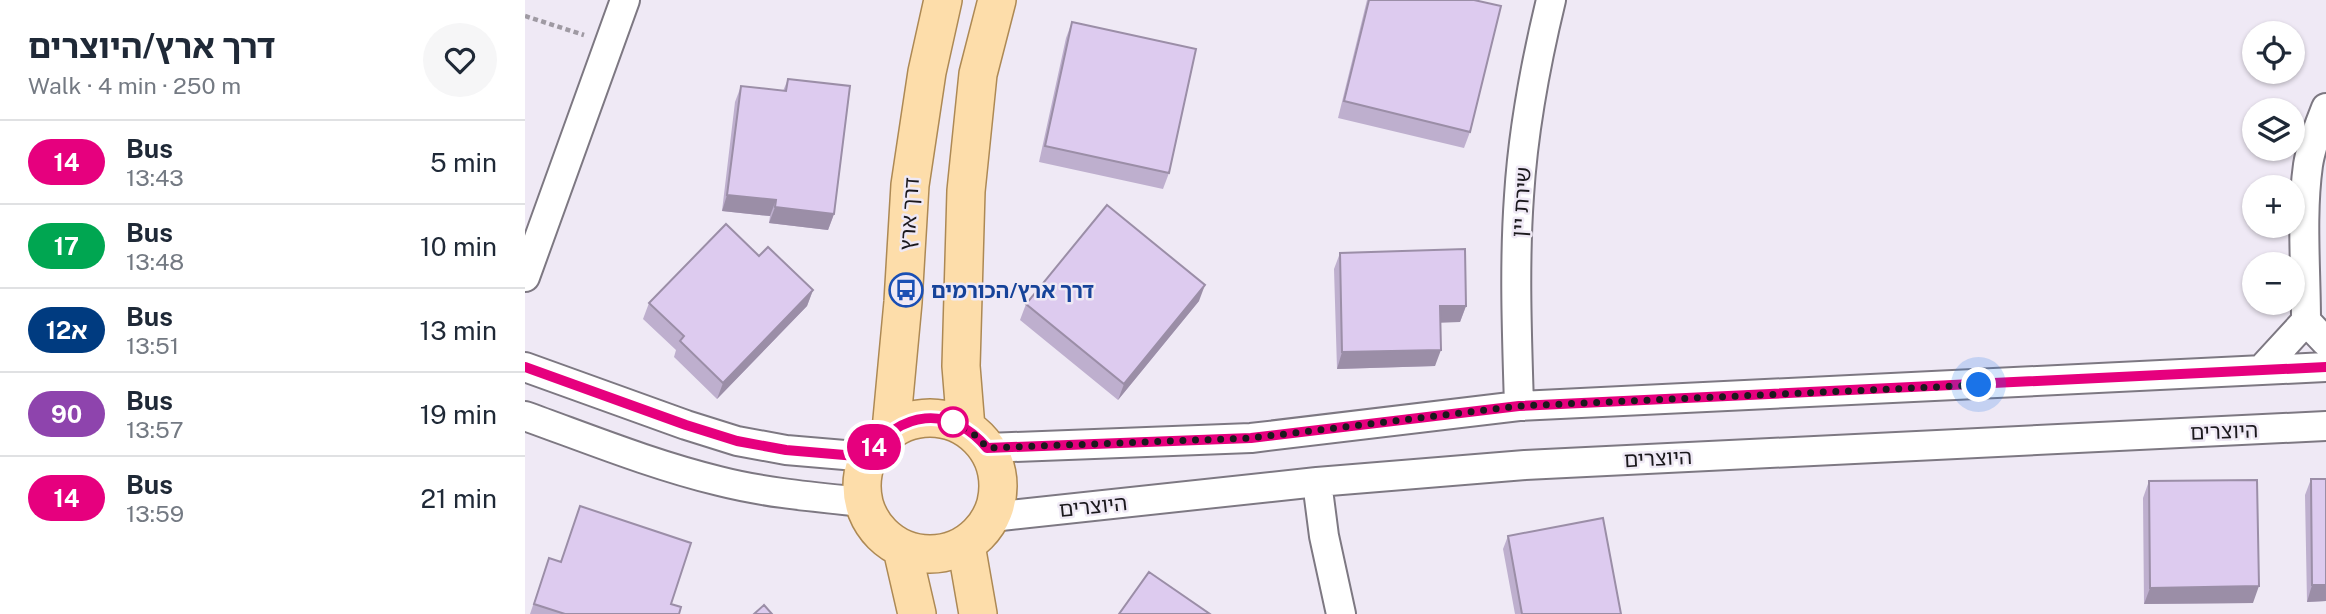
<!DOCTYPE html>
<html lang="en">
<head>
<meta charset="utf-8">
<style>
  :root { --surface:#fff; --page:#f6f6f7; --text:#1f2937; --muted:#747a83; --line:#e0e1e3 }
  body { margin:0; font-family:"Public Sans","Noto Sans Hebrew",sans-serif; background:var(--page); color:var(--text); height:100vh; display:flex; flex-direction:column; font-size:26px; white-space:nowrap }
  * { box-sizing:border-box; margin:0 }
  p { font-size:23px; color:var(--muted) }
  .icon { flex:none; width:38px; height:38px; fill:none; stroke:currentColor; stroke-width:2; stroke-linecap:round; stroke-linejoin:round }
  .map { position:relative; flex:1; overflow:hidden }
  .sheet { display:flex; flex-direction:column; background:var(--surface); width:525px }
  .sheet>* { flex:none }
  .badge { padding:0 14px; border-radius:23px; font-size:24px; line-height:46px }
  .controls { position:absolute; left:1717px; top:21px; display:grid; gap:14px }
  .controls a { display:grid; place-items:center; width:63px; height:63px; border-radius:50%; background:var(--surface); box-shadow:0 2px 5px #0004; font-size:35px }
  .you { position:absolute; width:35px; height:35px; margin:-18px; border:5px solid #fff; border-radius:50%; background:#1a73e8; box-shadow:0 0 0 10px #1a73e833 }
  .map>.badge { position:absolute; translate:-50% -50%; box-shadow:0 0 0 4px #fff }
  .round { display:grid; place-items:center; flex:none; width:74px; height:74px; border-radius:37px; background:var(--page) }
  .summary { display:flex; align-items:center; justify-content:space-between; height:119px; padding:0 28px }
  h1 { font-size:33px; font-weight:700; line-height:52px }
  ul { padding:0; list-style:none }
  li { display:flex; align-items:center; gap:21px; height:84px; padding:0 28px; border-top:2px solid var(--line) }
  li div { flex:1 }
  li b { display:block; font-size:26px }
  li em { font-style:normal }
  li .badge { min-width:77px; font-weight:700; text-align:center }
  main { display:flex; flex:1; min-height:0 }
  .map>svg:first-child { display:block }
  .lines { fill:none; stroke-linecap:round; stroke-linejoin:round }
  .minor-casing { stroke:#7d7882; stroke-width:32 }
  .major-casing { stroke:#ad8954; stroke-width:40 }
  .path { stroke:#9f9aa3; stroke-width:4.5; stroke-dasharray:5 3.5; stroke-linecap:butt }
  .minor { stroke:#fff; stroke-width:28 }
  .major { stroke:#fdddaa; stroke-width:37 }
  .wall { fill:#beafce }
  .shaded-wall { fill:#9b8ea7 }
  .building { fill:#ddcbef; stroke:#9b8ea7; stroke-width:2 }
  .line-casing { stroke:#fff; stroke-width:16 }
  .line { stroke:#e6007e; stroke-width:10 }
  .walk { stroke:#1b191d; stroke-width:7; stroke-dasharray:0 12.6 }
  .stop-dot { fill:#fff; stroke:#e6007e; stroke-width:3.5 }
  .labels { text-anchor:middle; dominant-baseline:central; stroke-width:5; stroke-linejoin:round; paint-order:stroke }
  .street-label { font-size:21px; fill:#1b191d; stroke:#efe9f5 }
  .transit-label { font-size:21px; font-weight:bold; fill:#164399; stroke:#efe9f5; text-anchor:start }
</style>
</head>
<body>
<main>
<section class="sheet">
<div class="summary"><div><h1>דרך ארץ/היוצרים</h1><p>Walk · 4 min · 250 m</p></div><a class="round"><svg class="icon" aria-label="heart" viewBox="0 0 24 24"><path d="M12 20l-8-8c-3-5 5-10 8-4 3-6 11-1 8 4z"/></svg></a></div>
<ul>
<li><span class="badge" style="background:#e6007e;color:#fff">14</span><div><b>Bus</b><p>13:43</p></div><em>5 min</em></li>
<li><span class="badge" style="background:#00a651;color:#fff">17</span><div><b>Bus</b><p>13:48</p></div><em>10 min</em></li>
<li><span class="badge" style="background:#003b80;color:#fff">12א</span><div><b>Bus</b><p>13:51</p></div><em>13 min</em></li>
<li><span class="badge" style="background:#8e44ad;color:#fff">90</span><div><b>Bus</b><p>13:57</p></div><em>19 min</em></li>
<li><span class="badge" style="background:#e6007e;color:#fff">14</span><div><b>Bus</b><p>13:59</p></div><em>21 min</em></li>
</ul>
</section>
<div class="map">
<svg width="1801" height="614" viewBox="0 0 1801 614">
  <rect width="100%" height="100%" fill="#efe9f5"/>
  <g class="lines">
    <defs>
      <path id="minor" d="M0 277 100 0
        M1781 321C1781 270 1776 215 1783 165 1786 145 1794 126 1801 108
        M0 367 161 425 212 441 261 450 343 457
        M1736 370 1781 321 1801 342
        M994 406C992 337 989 266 994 196 998 132 1011 62 1026 0
        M0 416C64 439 128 465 194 481 241 493 290 497 338 502
        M462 448 726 438 994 406 1801 367
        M792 482 799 536 816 614
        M467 517 792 482 1000 465 1801 426"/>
      <path id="major" d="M337 486a68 68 0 1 1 136 0a68 68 0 1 1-136 0Z
        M441 428 436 366 441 191 453 74 472 0
        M366 430 378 302 385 185 402 72 418 0
        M441 545 453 614
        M377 549 392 614"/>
    </defs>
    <use href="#minor" class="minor-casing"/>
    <use href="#major" class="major-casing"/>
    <path class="path" d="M0 16 59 35"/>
    <use href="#minor" class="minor"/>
    <use href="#major" class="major"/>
  </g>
  <path class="wall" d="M842 0H949L945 132 939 148 813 118Z
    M547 22 644 173 638 189 514 162 541 38Z
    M263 79 309 214 303 230 244 223 245 216 197 211 210 102 216 86 258 91Z
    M815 253 941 306 935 322H915L910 366 812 369 809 269Z
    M234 256 288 290 282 306 192 399 149 357 151 350 118 319 124 303Z
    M674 301 593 400 495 320 501 304Z
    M1786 479H1801V601L1782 602 1780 495Z
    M1624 481 1728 603 1619 604 1618 498Z
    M983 536 1096 614H990L978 549Z
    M24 558 146 604 154 614H5Z"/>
  <path class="shaded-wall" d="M202 195 251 200 245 216 197 211Z
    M250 207 309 214 303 230 244 223Z
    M680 285 674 301 593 400 599 384Z
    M288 290 282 306 192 399 198 383Z
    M915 306H941L935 322 909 323Z
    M916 350 910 366 812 369 817 352Z
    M1787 585H1801V601L1782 602Z
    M1734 586 1728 603 1619 604 1625 588Z"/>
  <path class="building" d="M844 0H949L976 6 945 132 819 101Z
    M547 22 671 49 644 173 520 146Z
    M263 79 325 86 309 214 250 207 251 200 202 195 216 86 261 91Z
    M582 205 680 285 599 384 501 304Z
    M201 224 234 256 243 247 288 290 198 383 155 341 159 336 124 303Z
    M940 249 941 306H915L916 350 817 352 815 253Z
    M1786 479H1801V585H1787Z
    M1732 480 1734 586 1625 588 1624 481Z
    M55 506 166 543 146 604 156 607 154 614H40L9 604 24 558 36 562Z
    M1078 518 1096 614H997L983 536Z
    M624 572 685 614H594Z
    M239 605 247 614H229Z"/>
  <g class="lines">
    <defs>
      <path id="line" d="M0 367 161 425 212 441 261 450 343 457C374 410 425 404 462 448L726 438 994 406 1801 367"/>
    </defs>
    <use href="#line" class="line-casing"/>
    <use href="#line" class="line"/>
    <path class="walk" d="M428 422 453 437 462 448 726 438 994 406 1454 385"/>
  </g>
  <defs>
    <symbol id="bus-ring" viewBox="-11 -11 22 22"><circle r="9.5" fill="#efe9f5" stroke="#1a4fb4" stroke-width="1.5"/><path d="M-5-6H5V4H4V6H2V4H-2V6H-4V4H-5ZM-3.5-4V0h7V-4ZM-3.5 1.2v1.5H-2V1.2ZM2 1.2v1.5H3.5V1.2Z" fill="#1a4fb4"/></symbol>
  </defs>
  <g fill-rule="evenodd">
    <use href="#bus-ring" x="362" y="271" width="38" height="38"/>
  </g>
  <circle class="stop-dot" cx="428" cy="422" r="14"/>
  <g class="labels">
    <g class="street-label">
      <text transform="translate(996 202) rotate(-86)">שירת יין</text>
      <text transform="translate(384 214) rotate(-86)">דרך ארץ</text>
      <text transform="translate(1699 431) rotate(-2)">היוצרים</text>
      <text transform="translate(1133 458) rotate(-3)">היוצרים</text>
      <text transform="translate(568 506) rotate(-6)">היוצרים</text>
    </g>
    <g class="transit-label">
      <text x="406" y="290">דרך ארץ/הכורמים</text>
    </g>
  </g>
</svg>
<div class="controls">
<a><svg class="icon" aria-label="locate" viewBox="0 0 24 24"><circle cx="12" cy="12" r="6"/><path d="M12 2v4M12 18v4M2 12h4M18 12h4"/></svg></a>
<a><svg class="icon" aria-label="layers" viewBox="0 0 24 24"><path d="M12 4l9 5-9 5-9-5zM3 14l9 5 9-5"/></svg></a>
<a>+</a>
<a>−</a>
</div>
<div class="you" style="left:1454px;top:385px"></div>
<b class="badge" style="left:349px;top:447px;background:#e6007e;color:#fff">14</b>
</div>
</main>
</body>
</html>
